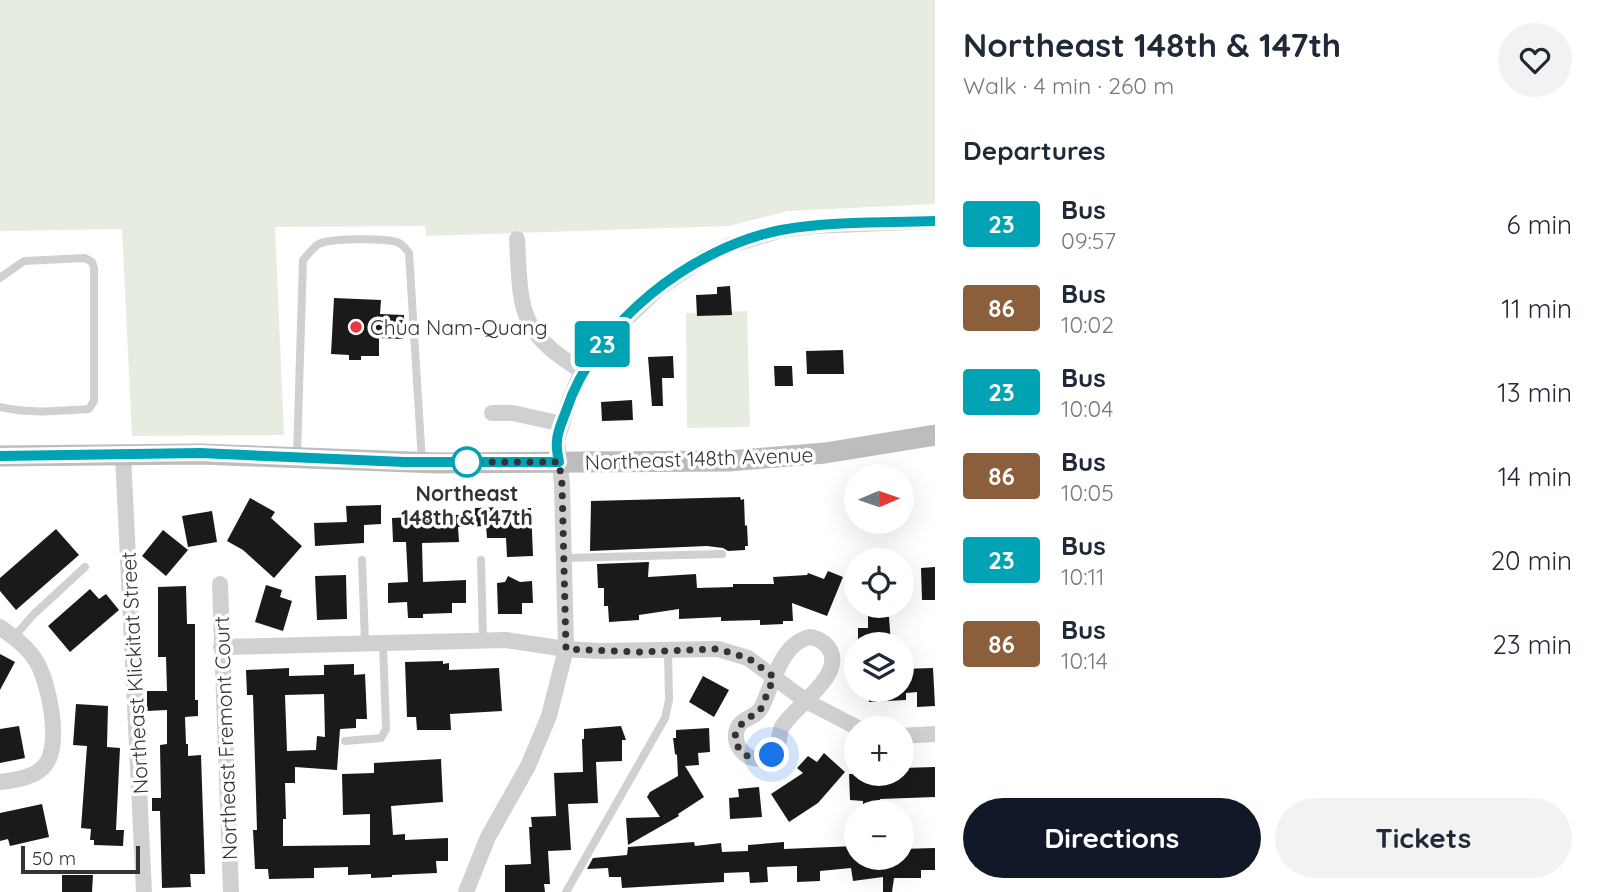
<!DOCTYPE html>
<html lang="en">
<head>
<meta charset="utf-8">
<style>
  :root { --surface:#fff; --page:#f2f2f3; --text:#1f2937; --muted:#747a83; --accent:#111827 }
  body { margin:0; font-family:Quicksand,sans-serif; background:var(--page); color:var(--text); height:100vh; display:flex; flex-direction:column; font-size:26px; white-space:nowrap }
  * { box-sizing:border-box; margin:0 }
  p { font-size:23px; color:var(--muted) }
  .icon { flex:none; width:38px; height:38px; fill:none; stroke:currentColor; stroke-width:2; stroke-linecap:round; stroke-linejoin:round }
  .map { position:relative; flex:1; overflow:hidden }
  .side { display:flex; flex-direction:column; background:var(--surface); width:665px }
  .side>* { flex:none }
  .badge { padding:0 14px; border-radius:5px; font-size:24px; line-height:46px }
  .needle { width:46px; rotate:88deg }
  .tools { position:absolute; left:844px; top:464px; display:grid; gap:14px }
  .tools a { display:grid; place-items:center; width:70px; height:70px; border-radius:50%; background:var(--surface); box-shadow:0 7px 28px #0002; font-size:35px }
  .scale { position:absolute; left:21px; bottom:18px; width:119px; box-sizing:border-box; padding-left:7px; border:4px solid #333; border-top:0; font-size:19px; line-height:24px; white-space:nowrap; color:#333; -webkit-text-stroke:5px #fff; paint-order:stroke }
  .you { position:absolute; width:35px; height:35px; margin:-18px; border:5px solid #fff; border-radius:50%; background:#1a73e8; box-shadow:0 0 0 10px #1a73e833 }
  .map>.badge { position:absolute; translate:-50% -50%; box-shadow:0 0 0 4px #fff }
  h2 { padding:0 28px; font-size:26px; line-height:63px }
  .round { display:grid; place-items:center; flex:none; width:74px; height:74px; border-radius:37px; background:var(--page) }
  .summary { display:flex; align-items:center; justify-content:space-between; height:119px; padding:0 28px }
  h1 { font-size:33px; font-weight:800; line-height:52px }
  .action { display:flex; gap:14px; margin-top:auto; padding:14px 28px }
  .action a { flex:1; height:80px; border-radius:42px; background:var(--accent); color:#fff; font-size:28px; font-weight:800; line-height:80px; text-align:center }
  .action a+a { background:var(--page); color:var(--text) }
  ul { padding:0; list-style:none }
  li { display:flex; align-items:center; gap:21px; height:84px; padding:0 28px }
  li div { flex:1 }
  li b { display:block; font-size:26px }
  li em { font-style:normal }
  li .badge { min-width:77px; font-weight:700; text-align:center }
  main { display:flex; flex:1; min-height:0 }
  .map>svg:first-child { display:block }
  .green { fill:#e6ecdf }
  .building { fill:#1a1a1a; fill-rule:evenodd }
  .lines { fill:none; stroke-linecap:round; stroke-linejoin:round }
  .service { stroke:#d0d0d0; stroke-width:8 }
  .minor { stroke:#d0d0d0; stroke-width:16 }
  .secondary { stroke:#bdbdbd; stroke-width:21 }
  .line-casing { stroke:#fff; stroke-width:16 }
  .line { stroke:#00a3b4; stroke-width:10 }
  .walk { stroke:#333; stroke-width:7; stroke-dasharray:0 12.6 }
  .poi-dot { fill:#e63946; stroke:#fff; stroke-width:2.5 }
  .stop-dot { fill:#fff; stroke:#00a3b4; stroke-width:3.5 }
  .labels { text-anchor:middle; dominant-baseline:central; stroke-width:7; stroke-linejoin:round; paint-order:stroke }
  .poi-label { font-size:21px; fill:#333; stroke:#fff; text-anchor:start }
  .street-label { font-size:21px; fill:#333; stroke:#fff }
  .stop-label { font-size:21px; font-weight:bold; fill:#333; stroke:#fff }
</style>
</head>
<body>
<main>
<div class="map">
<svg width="935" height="892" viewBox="0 0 935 892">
  <rect width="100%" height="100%" fill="#fff"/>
  <path class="green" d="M0 0H935V204L788 211 729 226 426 236 425 226 275 227 284 435 132 436 122 229 0 231Z
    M747 311 750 427 687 428 686 313Z"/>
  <path class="building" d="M730 286 732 315 697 316 696 295 717 294V287Z
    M334 298 381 300 380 314 404 315 403 339 379 338V356H361V360H349V355L331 354Z
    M843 350 844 374H807L806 351Z
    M673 356 674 378H662L663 406H652L648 357Z
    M774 366H792L793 386H775Z
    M632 400 633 420 602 421 601 402Z
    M740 497 741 500 744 499 745 526 747 525 748 546H745V550L728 551 723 548 707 546 590 551 591 501Z
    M250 498 275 512 271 518 302 546 274 578 243 550 227 541Z
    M381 505V524L364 525V543L315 546 314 523 347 522 346 506Z
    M504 507V509L531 508 533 556 507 557 506 538H487L486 526 458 527 459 542 422 543 423 582 466 580V603H452V613L423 614V618H408L407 602 388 603V583L408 582 406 542H393L392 518 475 514V508Z
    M212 511 217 542 188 547 182 516Z
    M56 529 79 555 16 610 0 591V578Z
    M163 530 188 550 166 576 142 556Z
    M649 562 648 577 696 574 697 588 733 587V584H774L773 577 807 575 808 573 824 579 828 571 843 577 827 616 792 603 793 621H783V624L760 625V620L721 621V617L679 619V609L639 615V620L609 622 608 606H604V588H598L597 564Z
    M935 567V600H922L921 568Z
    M346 575 347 619 317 620 315 576Z
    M508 576 520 582 532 581 533 603H522V614H498L497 583 505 582Z
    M266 585 282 590 280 597 292 601 283 631 255 622Z
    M186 586 187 624H195V700H198V716L185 717 186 744H188V756L201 755 205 874H190L191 887 162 888 160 811H152V798H161L160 745 167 744V710L147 711V691H167L166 657H158V587Z
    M90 589 99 599 106 594 119 610 70 652 48 626Z
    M881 615 889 617 891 644H858V628H868V616Z
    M0 654 15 662 0 690Z
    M443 661V664L449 663V670L499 668 502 711 450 714 451 730H417L416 717H407L405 662Z
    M354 664V675L365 674 367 719H356V728L340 729 337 770 295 767V783H285L286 819H283V846L370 845V814L343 815 342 774 374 773V763L441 759 443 802 391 806 393 835 405 834V840L448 838V861H436L437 873 392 875V877L371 878V874L348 875V867L314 868V878L269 879 268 869H255L253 830H257L253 695H247L246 670 289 668V676L324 675V665ZM324 694 325 737 317 736 316 750 287 751 285 695Z
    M933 668 935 706 917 707V692L906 693V700L869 702 868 690H901V669Z
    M703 676 729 690 714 717 689 702Z
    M76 704 108 706 107 747 120 748 116 830H124L123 846 94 845V840H90L91 829 81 828 87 746 73 745Z
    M19 726 25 758 0 763V729Z
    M621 726 626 740H622V761L596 762 598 803 568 804 571 850 548 851 550 884H544L545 892H505V865L531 864 529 827H532L531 817 556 816 554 773 583 772 582 739H584V729Z
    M709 728 710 752 698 753 699 765 685 766 704 797 678 814 679 816 628 845 626 818 660 817 647 797 650 792 678 776 677 755 675 754 673 738H676V730Z
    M824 753 845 772 818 803 789 822 771 794 803 773 797 768 808 756 817 762Z
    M935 767V797L880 799V809L863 810V801L850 800 849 774H901V768Z
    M759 787 762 817 730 819 729 798 739 797 738 789Z
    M42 804 49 837 10 846 8 839 0 841V813Z
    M694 842 695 846 721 843 722 852 748 851V845L784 842V849L856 846V858H901V849L935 848V870H921V878H894L892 892H883V877L853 881 851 868 820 871V881L797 882V866L767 867 768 882 750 883 749 872 724 873V882L622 888 621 877H609L608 868 587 869 593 858 627 855 628 847Z
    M62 875H93L92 892H62Z"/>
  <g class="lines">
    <path class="service" d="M0 278 24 261 85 258 92 262 94 268V401L89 409C59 411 29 414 0 407
      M297 455 303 260C308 255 313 247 319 244 331 238 384 238 397 242 403 244 406 249 409 253L422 462
      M564 558 722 554
      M362 560 365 643
      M481 560 483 640
      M14 637 33 615 85 567
      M345 741 381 738 386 729 383 643
      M566 892 665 718 669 700 668 650"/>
    <path class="minor" d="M517 239C521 310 517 331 582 371
      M492 413H513L562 424
      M123 455 144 892
      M220 584 231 892
      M0 627C13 637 27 646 36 661 49 682 62 745 45 765 35 778 15 780 0 782
      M810 637C818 638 823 641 828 647 848 674 794 706 782 727 777 737 782 748 770 756 764 760 756 759 749 757 741 752 735 744 736 734 737 720 749 720 758 712 762 709 764 702 766 697 775 676 784 642 810 637Z
      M221 647 506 640 566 649 601 651 718 649 748 658 806 701 858 728
      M901 736 935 734
      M466 892 488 837 528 766 549 716 566 649 562 484 557 440 570 399 582 371 619 326 659 288 702 259 729 246 781 230 814 226 935 221"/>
    <path class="secondary" d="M0 456 200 454 437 463 729 461 825 453 935 435"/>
  </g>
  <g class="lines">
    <defs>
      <path id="line" d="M0 456 200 453 404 462H559C558 456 556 448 557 441 557 431 563 420 566 411 595 323 691 248 781 230 831 221 884 223 935 221"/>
    </defs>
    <use href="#line" class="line-casing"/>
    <use href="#line" class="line"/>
    <path class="walk" d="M467 462H559L562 484 566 649 637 652 718 649 748 658 774 677 760 711C739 722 722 739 749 757L765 758 772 755"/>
  </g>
  <circle class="poi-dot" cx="356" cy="327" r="7"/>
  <circle class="stop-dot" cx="467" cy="462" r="14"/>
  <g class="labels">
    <g class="poi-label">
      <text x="370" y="327">Chùa Nam-Quang</text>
    </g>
    <g class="street-label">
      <text transform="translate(699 458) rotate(-2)">Northeast 148th Avenue</text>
      <text transform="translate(134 673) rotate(-93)">Northeast Klickitat Street</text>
      <text transform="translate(225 738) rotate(-92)">Northeast Fremont Court</text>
    </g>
    <g class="stop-label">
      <text x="467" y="493">Northeast<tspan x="467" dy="24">148th &amp; 147th</tspan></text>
    </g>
  </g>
</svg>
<div class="tools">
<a><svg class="needle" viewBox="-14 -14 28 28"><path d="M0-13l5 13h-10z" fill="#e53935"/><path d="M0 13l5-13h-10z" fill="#747a83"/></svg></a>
<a><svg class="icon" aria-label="locate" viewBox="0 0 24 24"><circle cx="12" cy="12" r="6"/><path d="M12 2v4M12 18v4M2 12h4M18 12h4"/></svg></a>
<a><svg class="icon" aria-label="layers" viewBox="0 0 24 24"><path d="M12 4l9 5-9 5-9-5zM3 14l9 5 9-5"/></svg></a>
<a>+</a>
<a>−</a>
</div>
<div class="scale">50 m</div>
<div class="you" style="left:772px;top:755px"></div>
<b class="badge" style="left:602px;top:344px;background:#00a3b4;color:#fff">23</b>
</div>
<section class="side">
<div class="summary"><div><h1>Northeast 148th &amp; 147th</h1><p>Walk · 4 min · 260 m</p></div><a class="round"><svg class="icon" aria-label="heart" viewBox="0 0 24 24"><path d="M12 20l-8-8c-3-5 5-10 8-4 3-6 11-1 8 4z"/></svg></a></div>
<h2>Departures</h2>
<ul>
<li><span class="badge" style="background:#00a3b4;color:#fff">23</span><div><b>Bus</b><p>09:57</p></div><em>6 min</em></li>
<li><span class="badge" style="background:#8b5e3c;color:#fff">86</span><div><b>Bus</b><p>10:02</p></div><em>11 min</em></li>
<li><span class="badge" style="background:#00a3b4;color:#fff">23</span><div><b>Bus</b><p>10:04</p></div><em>13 min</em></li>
<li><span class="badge" style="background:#8b5e3c;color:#fff">86</span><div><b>Bus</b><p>10:05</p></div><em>14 min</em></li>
<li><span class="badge" style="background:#00a3b4;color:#fff">23</span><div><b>Bus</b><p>10:11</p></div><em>20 min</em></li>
<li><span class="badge" style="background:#8b5e3c;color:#fff">86</span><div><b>Bus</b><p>10:14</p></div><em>23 min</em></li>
</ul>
<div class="action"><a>Directions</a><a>Tickets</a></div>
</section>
</main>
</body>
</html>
